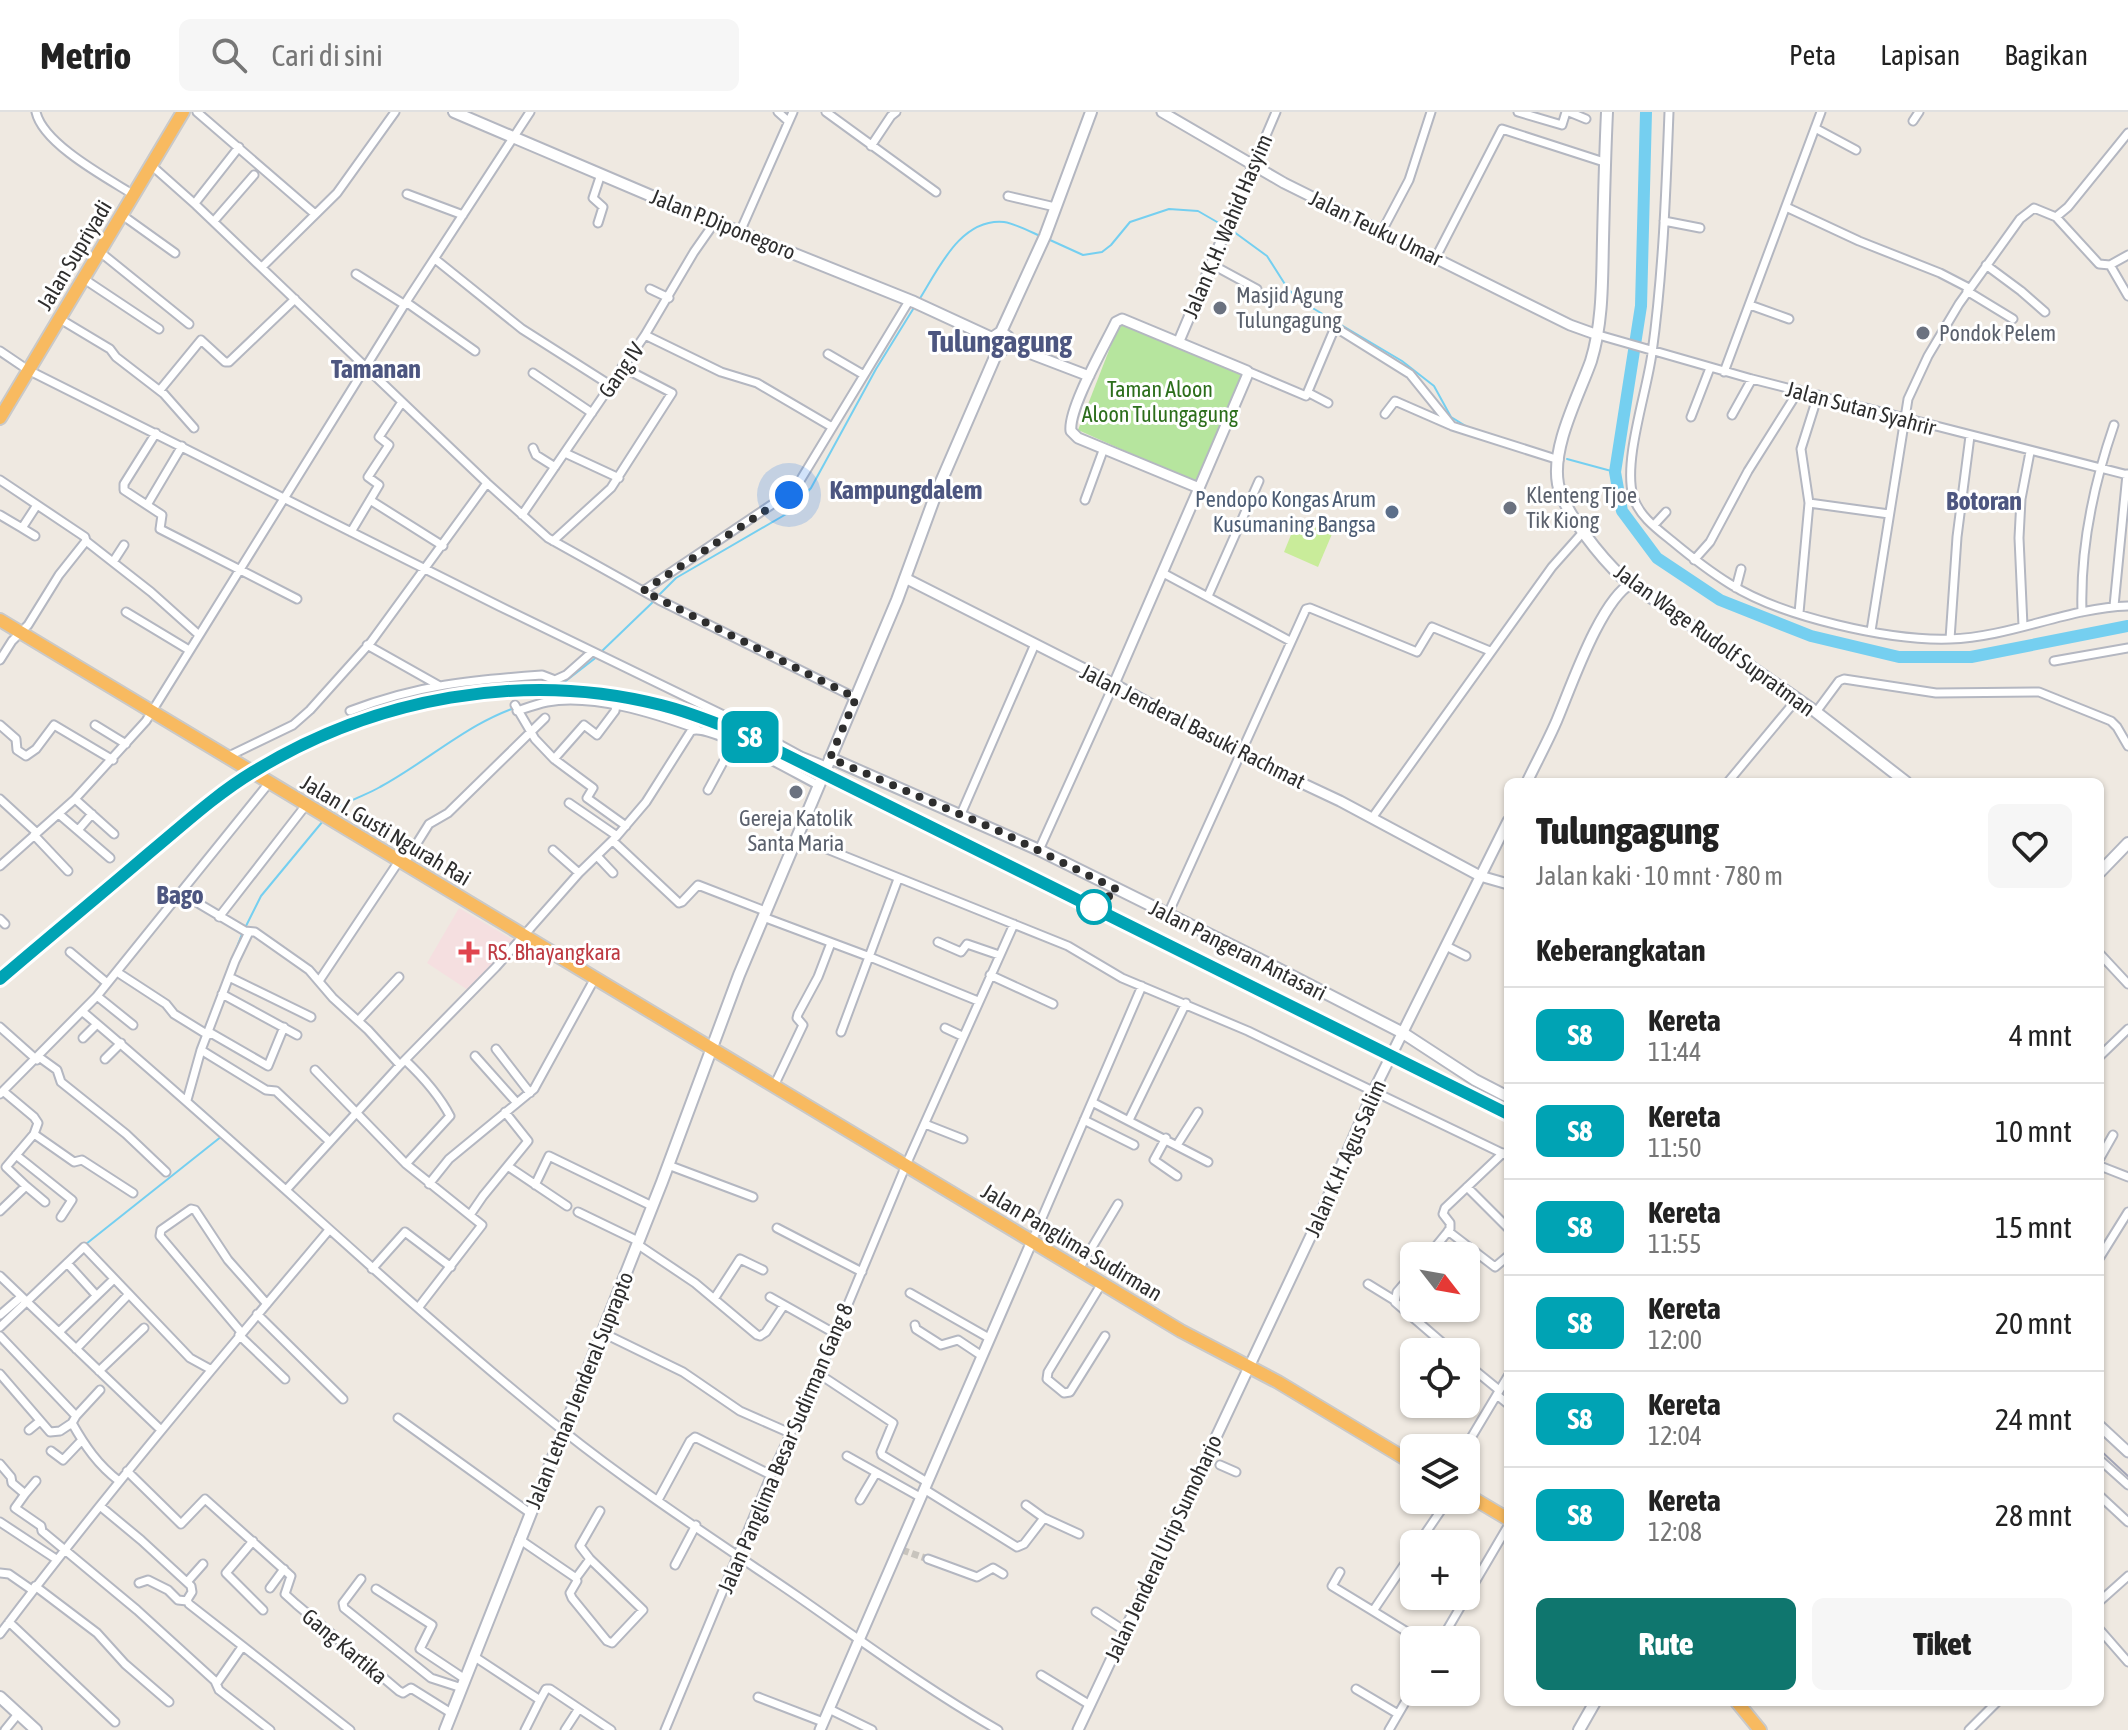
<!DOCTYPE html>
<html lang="id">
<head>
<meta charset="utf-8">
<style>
  :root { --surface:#fff; --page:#f6f6f6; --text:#222; --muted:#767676; --line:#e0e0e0; --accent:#0f766e }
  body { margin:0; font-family:"Asap Condensed",sans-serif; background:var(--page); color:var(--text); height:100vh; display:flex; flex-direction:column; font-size:30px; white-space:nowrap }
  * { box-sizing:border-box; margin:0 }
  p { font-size:26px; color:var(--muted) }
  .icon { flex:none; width:44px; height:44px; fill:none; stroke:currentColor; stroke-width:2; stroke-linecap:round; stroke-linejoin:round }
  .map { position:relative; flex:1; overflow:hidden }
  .drawer { position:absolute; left:1504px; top:666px; width:600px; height:928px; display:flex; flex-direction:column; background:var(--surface); border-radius:12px; box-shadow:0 2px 6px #0004 }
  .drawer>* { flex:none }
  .badge { padding:0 16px; border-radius:12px; font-size:28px; line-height:52px }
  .needle { width:52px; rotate:121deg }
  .tools { position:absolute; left:1400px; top:1130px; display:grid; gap:16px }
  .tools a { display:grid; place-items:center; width:80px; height:80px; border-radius:12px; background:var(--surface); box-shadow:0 2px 6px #0004; font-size:40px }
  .you { position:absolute; width:40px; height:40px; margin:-20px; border:6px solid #fff; border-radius:50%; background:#1a73e8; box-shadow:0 0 0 12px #1a73e833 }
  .map>.badge { position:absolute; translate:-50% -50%; box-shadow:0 0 0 4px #fff }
  h2 { padding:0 32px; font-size:30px; line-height:72px }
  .round { display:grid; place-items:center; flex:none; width:84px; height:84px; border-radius:12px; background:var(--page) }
  .head { display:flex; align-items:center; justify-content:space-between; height:136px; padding:0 32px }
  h1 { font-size:38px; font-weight:800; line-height:60px }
  .action { display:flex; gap:16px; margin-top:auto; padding:16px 32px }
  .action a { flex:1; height:92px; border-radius:12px; background:var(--accent); color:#fff; font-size:32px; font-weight:800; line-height:92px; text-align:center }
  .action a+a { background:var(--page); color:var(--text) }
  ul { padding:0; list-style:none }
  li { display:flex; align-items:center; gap:24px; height:96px; padding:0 32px; border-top:2px solid var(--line) }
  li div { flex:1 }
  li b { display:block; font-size:30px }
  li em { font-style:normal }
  li .badge { min-width:88px; font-weight:700; text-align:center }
  header { display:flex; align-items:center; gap:48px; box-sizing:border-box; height:112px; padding:0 40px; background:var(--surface); border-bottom:2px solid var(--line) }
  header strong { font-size:38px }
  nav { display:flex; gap:44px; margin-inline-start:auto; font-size:28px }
  .search { width:560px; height:72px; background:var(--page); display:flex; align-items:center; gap:20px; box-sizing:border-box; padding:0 28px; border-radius:12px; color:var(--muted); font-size:30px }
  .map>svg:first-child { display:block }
  .medical { fill:#f5dfe0 }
  .green { fill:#b6e59e }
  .pitch { fill:#c9ec9a }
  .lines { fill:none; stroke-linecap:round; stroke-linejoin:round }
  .stream { stroke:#75cff0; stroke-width:2 }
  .river { stroke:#75cff0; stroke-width:12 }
  .minor-tunnel { stroke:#c8c4bd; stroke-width:7; stroke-dasharray:7 3.5; stroke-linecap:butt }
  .minor-casing { stroke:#b4b7c1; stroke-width:11 }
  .tertiary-casing { stroke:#b4b7c1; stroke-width:13 }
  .secondary-casing { stroke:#b4b7c1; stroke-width:14 }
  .trunk-casing { stroke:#c9c9c9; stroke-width:16 }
  .minor { stroke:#fff; stroke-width:7 }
  .tertiary { stroke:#fff; stroke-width:9 }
  .secondary { stroke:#fff; stroke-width:10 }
  .trunk { stroke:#f8ba60; stroke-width:12 }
  .rail { stroke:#a3a6b8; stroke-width:2 }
  .line-casing { stroke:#fff; stroke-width:18 }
  .line { stroke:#00a3b4; stroke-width:12 }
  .walk { stroke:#2e2e2e; stroke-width:8; stroke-dasharray:0 14.4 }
  .worship-dot { fill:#6b7280; stroke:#fff; stroke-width:3 }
  .service-dot { fill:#5c6f8a; stroke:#fff; stroke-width:3 }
  .stop-dot { fill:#fff; stroke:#00a3b4; stroke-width:4 }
  .health-dot { fill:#e0444e; stroke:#fff; stroke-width:3 }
  .labels { text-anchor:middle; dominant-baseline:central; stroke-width:6; stroke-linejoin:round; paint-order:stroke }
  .street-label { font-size:22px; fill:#2e2e2e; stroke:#fff }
  .worship-label { font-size:22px; fill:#5b616d; stroke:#fff; text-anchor:start }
  .park-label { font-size:22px; fill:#2c6e1b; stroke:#fff }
  .service-label { font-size:22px; fill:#4e5e75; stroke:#fff; text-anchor:end }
  .health-label { font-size:22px; fill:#be3a42; stroke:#fff; text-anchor:start }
  .quarter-label { font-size:26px; font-weight:bold; fill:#4d5680; stroke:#fff }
  .district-label { font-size:30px; font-weight:bold; fill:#4d5680; stroke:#fff }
</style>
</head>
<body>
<header>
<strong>Metrio</strong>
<div class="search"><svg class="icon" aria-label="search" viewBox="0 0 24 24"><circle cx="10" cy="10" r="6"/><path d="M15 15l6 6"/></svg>Cari di sini</div>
<nav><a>Peta</a><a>Lapisan</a><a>Bagikan</a></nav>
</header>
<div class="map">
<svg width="2128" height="1618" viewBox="0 0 2128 1618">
  <rect width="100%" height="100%" fill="#efe9e1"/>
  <path class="medical" d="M459 796 515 829 471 880 427 851Z"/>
  <path class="green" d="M1120 210 1245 262 1197 371 1078 318Z"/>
  <path class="pitch" d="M1297 408 1332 422 1318 455 1284 440Z"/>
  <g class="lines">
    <path class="stream" d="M1230 117 1267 144 1288 177 1299 188 1402 249 1434 274 1451 305 1469 316
      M1050 128 1083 143 1102 140 1111 133 1130 110 1169 97 1198 99 1224 114
      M919 188C938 158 960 106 1004 110 1016 112 1029 119 1040 124
      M1567 347 1615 360
      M659 483 676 466 788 401 811 376 876 257 915 194
      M602 539 655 488
      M548 586 558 575 598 544
      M331 702C344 689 365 684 380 675 430 648 472 607 527 592
      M245 816 261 784 323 709
      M214 894 242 822
      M186 984 197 941
      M191 988 227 1020
      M86 1132 222 1024"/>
    <path class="river" d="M1646 0 1641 194 1615 360 1622 399 1657 446 1720 488 1811 524 1899 545H1971L2128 514"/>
    <path class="minor-tunnel" d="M902 1438 928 1447"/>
    <defs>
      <path id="minor" d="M36 0C43 32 107 66 134 83
        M197 0 315 102
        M778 0 788 9
        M826 0 936 80
        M1518 0 1562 13 1566 0
        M1569 0 1586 7
        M1669 0C1666 80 1663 161 1652 241 1647 280 1623 348 1633 384 1638 403 1657 417 1672 429 1690 444 1709 459 1730 472 1782 505 1889 529 1950 527 2011 525 2067 496 2128 494
        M1913 9 1919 0
        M1815 16 1856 38
        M871 34 891 4 896 0
        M151 53 196 93 487 371 548 426 659 488 856 586
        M1253 54 1276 0
        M407 82 463 103
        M1008 84 1055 95
        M195 91 239 35
        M1786 95 1859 129 1940 161 1969 176
        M122 103 175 141
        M2056 105 2068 95 2128 21
        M214 109 254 63
        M1664 109 1700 116
        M598 111 603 95 593 86 601 62
        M1382 119 1409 68 1431 0
        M740 120 793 0
        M100 140 189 212
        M1436 145 1502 17 1604 50
        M435 147 522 217 610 273
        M1211 152 1257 177
        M1986 153 2021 179 2045 200
        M2110 153 2128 184
        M262 155 337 81 395 0
        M356 162 405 193
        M84 167 159 217
        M650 177 669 186
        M1967 179 2013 207
        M406 190 475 239
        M1750 193 1789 207
        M60 207 110 237 116 245 164 282 194 316
        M1595 222 1752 267 2128 363
        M645 223 721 260 757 271 832 315
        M0 239 28 258 499 494 744 613 801 644 826 654
        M828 242 864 263
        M1247 259 1306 284 1333 220 1338 217 1410 262 1452 314 1559 348
        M1724 260 1821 0
        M533 261 592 301
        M160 278 201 228 225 250H229L295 187
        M1309 281 1328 291
        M1385 302 1395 289 1450 313
        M1732 303 1752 267
        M1691 305 1710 256
        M156 321 124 372V378L162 403 160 417 297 487
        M533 336 536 343 555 355
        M565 341 619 366
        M0 368 85 425 86 429
        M370 388 443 434
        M1085 388 1104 336
        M1809 391 1889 402
        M147 393 182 334
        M0 403 22 416
        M522 403 645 223 694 140 715 110
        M1654 413 1666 400
        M351 420 379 373 368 365 389 333 379 325 402 290
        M35 424 22 416 37 393
        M553 429 611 376 672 281 622 255
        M1694 448 1710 430 1748 359 1799 278
        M113 450 124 433
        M1163 461 1290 529
        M1736 476 1741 457
        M643 479 795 377 909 189
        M1208 484 1259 369
        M2114 494 2127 362
        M126 500 189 538
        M2082 500C2080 437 2093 374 2114 313
        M1799 501 1809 391 1801 337 1818 283
        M2023 514 2019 426 2021 387 2030 340
        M1871 519 1908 287 1928 244 1959 192 2020 107 2034 96 2056 105 2099 152 2110 153 2128 143
        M1950 527 1957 425 1970 324
        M367 533 438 573
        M0 548 12 529 28 513 59 463 86 429 151 480 199 523
        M2054 549 2128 536
        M515 593 535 627 554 647
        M616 593 615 599 597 623 584 613 554 647 593 676 587 686 626 714
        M350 599C417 573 471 568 542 563L555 568 566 563 592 540
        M517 599C526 596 537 592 547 590 593 582 653 601 697 617
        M1816 600 1839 569 1844 567 1936 581 2039 580 2111 609 2117 615 2128 634
        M0 613 16 627 17 638 26 644 36 637 54 613 113 648
        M95 613 126 632
        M227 645 293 613 310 598 371 530 487 371
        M1728 670 1797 587
        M708 678 734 630
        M0 687 37 721
        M75 687 114 722
        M569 691 617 724
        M961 702 1035 532
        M60 703 110 746
        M1372 706 1552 455 1584 419
        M79 717 92 702
        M34 723 68 759
        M797 725 1068 834 1122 866 1248 919 1508 1044
        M613 729 679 791 682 790 698 773 765 799
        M553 738 579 761
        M1039 738 1114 572
        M597 744 613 761
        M404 752 429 712 448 701 545 606
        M0 754 75 687 146 609 406 190 530 0
        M181 781 245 819 255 820 309 858 333 886 368 918 400 953
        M1168 802 1306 497 1310 496 1417 540 1432 515 1490 539
        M219 805 306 693
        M763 805 870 845 978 889
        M0 807 5 812
        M938 830 961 840 967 832 999 843
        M1446 834 1466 844
        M70 840 107 871
        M2100 842 2128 872
        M117 860 166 892 174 902 208 923
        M990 863 1053 892
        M229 865 311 905
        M319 869 399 749
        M222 882 297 923
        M97 884 133 913
        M83 900C245 1036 396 1184 561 1317 636 1377 718 1430 797 1484 863 1530 928 1578 998 1618
        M358 909 399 865
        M0 915 37 948
        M945 916 962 924
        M209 920 268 954 284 915
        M841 920 898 767
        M83 926 97 912
        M496 937 530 981
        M201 938 266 978 276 979 329 1029
        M475 944 517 991
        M2100 944 2128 917
        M39 945 57 958 61 970 126 1022 166 1060
        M105 947 121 931
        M405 948C423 965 439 983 450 1004L406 1052
        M315 958 406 1052 482 1113 418 1196
        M774 974 803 913 797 906 798 902 818 865 831 831
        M0 982 97 884 269 671
        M187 988 201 938 235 849 249 820
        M1092 990 1208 1050
        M1084 1008 1134 1033
        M1129 1008 1186 891
        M925 1012 963 1027
        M34 1022 74 1050 82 1048 133 1081
        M1166 1026 1154 1048 1177 1064
        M1177 1033 1198 1000
        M16 1043 72 1088 61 1105
        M2100 1046 2113 1023
        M668 1053 753 1085
        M2100 1054 2128 1065
        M509 1055 567 1094
        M429 1072 449 1047 534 977 595 866
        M535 1073 549 1044 652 1094
        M26 1074 45 1090
        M1467 1075 1508 1116
        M286 1078 400 953 496 855 579 761 617 724 646 690 691 619C709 611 796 662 818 673
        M0 1099 26 1074 6 1055 34 1022 38 1011 34 1005 3 979
        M578 1100 638 1129
        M470 1103 483 1084 528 1029 505 1000
        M777 1116 862 1160
        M1448 1119 1495 1155 1508 1144
        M1032 1129 1142 874
        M637 1132 695 1171 757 1223 760 1224 766 1220 784 1193
        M1428 1144 1450 1117V1111L1443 1102 1445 1096 1503 1041
        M2100 1145 2128 1100
        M67 1151 96 1183
        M372 1157 405 1120 451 1155
        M1079 1157 1118 1092
        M1414 1160 1397 1180 1395 1190 1453 1240
        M0 1164 161 1318
        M1102 1171 1048 1260 1047 1267 1064 1281 1070 1280 1105 1224
        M1368 1172 1394 1188
        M910 1181 989 1226
        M770 1185 834 1221
        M714 1187 740 1147 763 1158
        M257 1202 343 1287
        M0 1203 21 1185
        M915 1213 916 1217 941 1233 958 1228 982 1244
        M0 1215 84 1135 190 1246 210 1257
        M59 1220 114 1167
        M241 1220 160 1124 161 1118 191 1097 195 1098 228 1148 267 1192
        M601 1220 683 1260 740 1299 790 1321
        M239 1223 285 1267
        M0 1224 76 1304 72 1311C85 1334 98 1353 119 1369
        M76 1237 129 1182
        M1466 1251 1499 1278
        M99 1259 144 1216
        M0 1262 50 1320 60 1319 72 1311
        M819 1262 893 1311 881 1340 882 1343 927 1370
        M1497 1283 1508 1292
        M76 1304 100 1278
        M398 1306 530 1401
        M29 1318 40 1309
        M1465 1336 1508 1264
        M51 1339 63 1348 82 1328
        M847 1344 920 1385
        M2100 1348 2128 1373
        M0 1352 11 1365 12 1371 25 1382 15 1396 41 1414 42 1419 137 1498 215 1569 219 1578 270 1618
        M1220 1353 1236 1360
        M127 1359 181 1412 205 1387 291 1464 285 1482 296 1492 399 1579 403 1581 411 1576 451 1601
        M924 1377 1017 1435 1024 1432 1044 1406 1079 1422
        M25 1382 36 1369
        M2100 1384 2128 1410
        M658 1388 690 1329 695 1325 771 1363
        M860 1388 876 1361
        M1026 1393 1044 1406
        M100 1394 141 1428 191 1474 192 1480 187 1488 189 1492 350 1618
        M0 1410 56 1447
        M519 1427 576 1466 577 1469 570 1481 572 1486 607 1529 612 1531 643 1498 590 1447 580 1434 600 1399
        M253 1429 226 1461 263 1498
        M1418 1432 1448 1388
        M1414 1438 1373 1499 1420 1528
        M928 1447 977 1465 993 1456 1003 1462
        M675 1453 696 1413
        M1340 1460 1332 1474 1373 1499
        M0 1461 9 1462 32 1478
        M576 1466 590 1447
        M361 1467 343 1491 344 1496 431 1566 462 1576
        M187 1470 203 1452
        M139 1471 148 1468 168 1478 178 1488 187 1489
        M35 1474 97 1521 125 1552 169 1590
        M270 1476 284 1457
        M376 1477 432 1513 420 1537 465 1567
        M2100 1489 2128 1464
        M1096 1500 1125 1519
        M9 1510 115 1610
        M2100 1518 2128 1550
        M0 1522C105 1383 217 1251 329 1118
        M1441 1528 1508 1414
        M475 1545 540 1588 546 1577H550L611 1618
        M1041 1563 1090 1593
        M217 1571 242 1535
        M1356 1577 1398 1602
        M758 1585 823 1610
        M829 1597 872 1618
        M5 1618 18 1602
        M525 1618 540 1588
        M565 1618 578 1598
        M665 1618 771 1363 821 1257 906 1053 1014 812
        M1389 1618 1414 1575
        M1969 1618 1997 1590"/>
      <path id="tertiary" d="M1162 0 1284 71 1570 213 1595 222
        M1122 207 1247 259V264L1199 376 1078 326 1071 319C1068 297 1105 233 1116 210Z
        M1179 229 1253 54
        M1008 233 1089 264
        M905 466 1114 572 1242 643 1340 689 1480 764 1508 772
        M1114 572 1199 376
        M1527 670C1537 649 1548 629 1557 608 1571 575 1601 487 1632 471
        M2100 1314 2128 1340
        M820 1618 1032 1129
        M1078 1618 1315 1115 1373 980 1508 709"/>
      <path id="secondary" d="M454 0 675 94 914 190 992 226
        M1607 0C1605 43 1604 85 1603 128 1602 168 1603 210 1591 249 1579 283 1551 335 1558 372 1563 399 1602 447 1623 466L1816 600 1906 670
        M1001 220 1008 225C1010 231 1008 236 1001 238L993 234 992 226 1001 220 1045 124 1091 0
        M830 646 1039 738 1259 847 1403 921 1475 968 1508 985
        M2100 760 2128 731
        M0 1585 36 1618
        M445 1618 662 1070 739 863 897 488 937 379 998 238
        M1579 1618 1595 1590"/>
      <path id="trunk" d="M0 306 183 0
        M0 508 1181 1219 1278 1270 1414 1352
        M1466 1382 1508 1407
        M1737 1590 1760 1618"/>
    </defs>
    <use href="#minor" class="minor-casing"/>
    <use href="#tertiary" class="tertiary-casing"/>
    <use href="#secondary" class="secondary-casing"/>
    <use href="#trunk" class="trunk-casing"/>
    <use href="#minor" class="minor"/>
    <use href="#tertiary" class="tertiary"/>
    <use href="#secondary" class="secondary"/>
    <use href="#trunk" class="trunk"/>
    <path class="rail" d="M1124 810 1508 1002
      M0 867C49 826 99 784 148 742 182 714 215 683 253 660 373 586 523 558 661 593 690 600 718 612 746 623L1073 784
      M2100 1338 2128 1364"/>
  </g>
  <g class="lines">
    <defs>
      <path id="line" d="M0 867C49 825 99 784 148 742 182 714 215 683 253 660 373 586 523 558 661 593 690 600 718 612 746 623L1508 1002"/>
    </defs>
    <use href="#line" class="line-casing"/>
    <use href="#line" class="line"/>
    <path class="walk" d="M789 383 643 479 856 586 830 646 1001 720 1118 778 1094 795"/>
  </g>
  <g class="worship-dot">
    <circle cx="1220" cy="196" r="8"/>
    <circle cx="1923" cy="221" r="8"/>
    <circle cx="1510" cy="396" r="8"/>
    <circle cx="796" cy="680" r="8"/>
  </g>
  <circle class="service-dot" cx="1392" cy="400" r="8"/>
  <circle class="stop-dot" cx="1094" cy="795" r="16"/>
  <path class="health-dot" d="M465 828h8v8h8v8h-8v8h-8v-8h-8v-8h8z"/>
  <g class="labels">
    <g class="street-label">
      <text transform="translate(723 112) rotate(22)">Jalan P.Diponegoro</text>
      <text transform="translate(1227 114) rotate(-67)">Jalan K.H. Wahid Hasyim</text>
      <text transform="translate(1376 116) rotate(26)">Jalan Teuku Umar</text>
      <text transform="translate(74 143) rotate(-59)">Jalan Supriyadi</text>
      <text transform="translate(621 258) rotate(-55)">Gang IV</text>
      <text transform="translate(1861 296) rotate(15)">Jalan Sutan Syahrir</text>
      <text transform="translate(1715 528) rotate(36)">Jalan Wage Rudolf Supratman</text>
      <text transform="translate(1193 614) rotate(27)">Jalan Jenderal Basuki Rachmat</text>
      <text transform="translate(386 718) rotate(31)">Jalan I. Gusti Ngurah Rai</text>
      <text transform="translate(1238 838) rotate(27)">Jalan Pangeran Antasari</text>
      <text transform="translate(1345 1046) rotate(-66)">Jalan K.H. Agus Salim</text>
      <text transform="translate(1072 1130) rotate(31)">Jalan Panglima Sudirman</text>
      <text transform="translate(579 1278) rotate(-68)">Jalan Letnan Jenderal Suprapto</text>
      <text transform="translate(785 1336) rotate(-67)">Jalan Panglima Besar Sudirman Gang 8</text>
      <text transform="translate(1163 1436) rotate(-65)">Jalan Jenderal Urip Sumoharjo</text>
      <text transform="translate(345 1534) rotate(40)">Gang Kartika</text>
    </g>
    <g class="worship-label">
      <text x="1236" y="183">Masjid Agung<tspan x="1236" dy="25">Tulungagung</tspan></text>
      <text x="1939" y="221">Pondok Pelem</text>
      <text x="1526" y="383">Klenteng Tjoe<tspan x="1526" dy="25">Tik Kiong</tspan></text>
      <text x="796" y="706" text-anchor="middle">Gereja Katolik<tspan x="796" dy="25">Santa Maria</tspan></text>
    </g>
    <g class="park-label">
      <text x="1160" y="277">Taman Aloon<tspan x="1160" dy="25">Aloon Tulungagung</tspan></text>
    </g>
    <g class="service-label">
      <text x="1376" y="387">Pendopo Kongas Arum<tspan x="1376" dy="25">Kusumaning Bangsa</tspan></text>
    </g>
    <g class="health-label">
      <text x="487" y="840">RS. Bhayangkara</text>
    </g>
    <g class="quarter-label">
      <text x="376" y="257">Tamanan</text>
      <text x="906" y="378">Kampungdalem</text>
      <text x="1984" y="389">Botoran</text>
      <text x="180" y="783">Bago</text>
    </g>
    <g class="district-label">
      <text x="1000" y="229">Tulungagung</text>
    </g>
  </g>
</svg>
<div class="tools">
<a><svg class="needle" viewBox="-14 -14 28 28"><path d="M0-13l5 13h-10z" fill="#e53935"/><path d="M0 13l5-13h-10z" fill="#767676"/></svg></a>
<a><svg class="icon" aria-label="locate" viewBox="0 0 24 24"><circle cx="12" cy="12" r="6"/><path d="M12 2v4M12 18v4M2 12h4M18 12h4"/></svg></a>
<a><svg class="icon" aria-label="layers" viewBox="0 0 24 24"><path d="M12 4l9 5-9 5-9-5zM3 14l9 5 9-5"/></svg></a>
<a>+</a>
<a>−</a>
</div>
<div class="you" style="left:789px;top:383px"></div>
<b class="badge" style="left:750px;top:625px;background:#00a3b4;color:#fff">S8</b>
<section class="drawer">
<div class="head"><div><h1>Tulungagung</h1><p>Jalan kaki · 10 mnt · 780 m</p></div><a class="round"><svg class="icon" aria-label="heart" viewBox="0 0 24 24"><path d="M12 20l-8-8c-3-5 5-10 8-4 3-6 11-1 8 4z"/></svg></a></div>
<h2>Keberangkatan</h2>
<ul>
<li><span class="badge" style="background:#00a3b4;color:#fff">S8</span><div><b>Kereta</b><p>11:44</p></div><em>4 mnt</em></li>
<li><span class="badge" style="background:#00a3b4;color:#fff">S8</span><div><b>Kereta</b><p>11:50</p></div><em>10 mnt</em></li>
<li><span class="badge" style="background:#00a3b4;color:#fff">S8</span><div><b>Kereta</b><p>11:55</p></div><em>15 mnt</em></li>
<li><span class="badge" style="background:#00a3b4;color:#fff">S8</span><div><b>Kereta</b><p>12:00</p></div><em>20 mnt</em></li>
<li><span class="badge" style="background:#00a3b4;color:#fff">S8</span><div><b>Kereta</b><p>12:04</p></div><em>24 mnt</em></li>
<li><span class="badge" style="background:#00a3b4;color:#fff">S8</span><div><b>Kereta</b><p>12:08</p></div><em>28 mnt</em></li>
</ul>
<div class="action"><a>Rute</a><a>Tiket</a></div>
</section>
</div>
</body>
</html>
